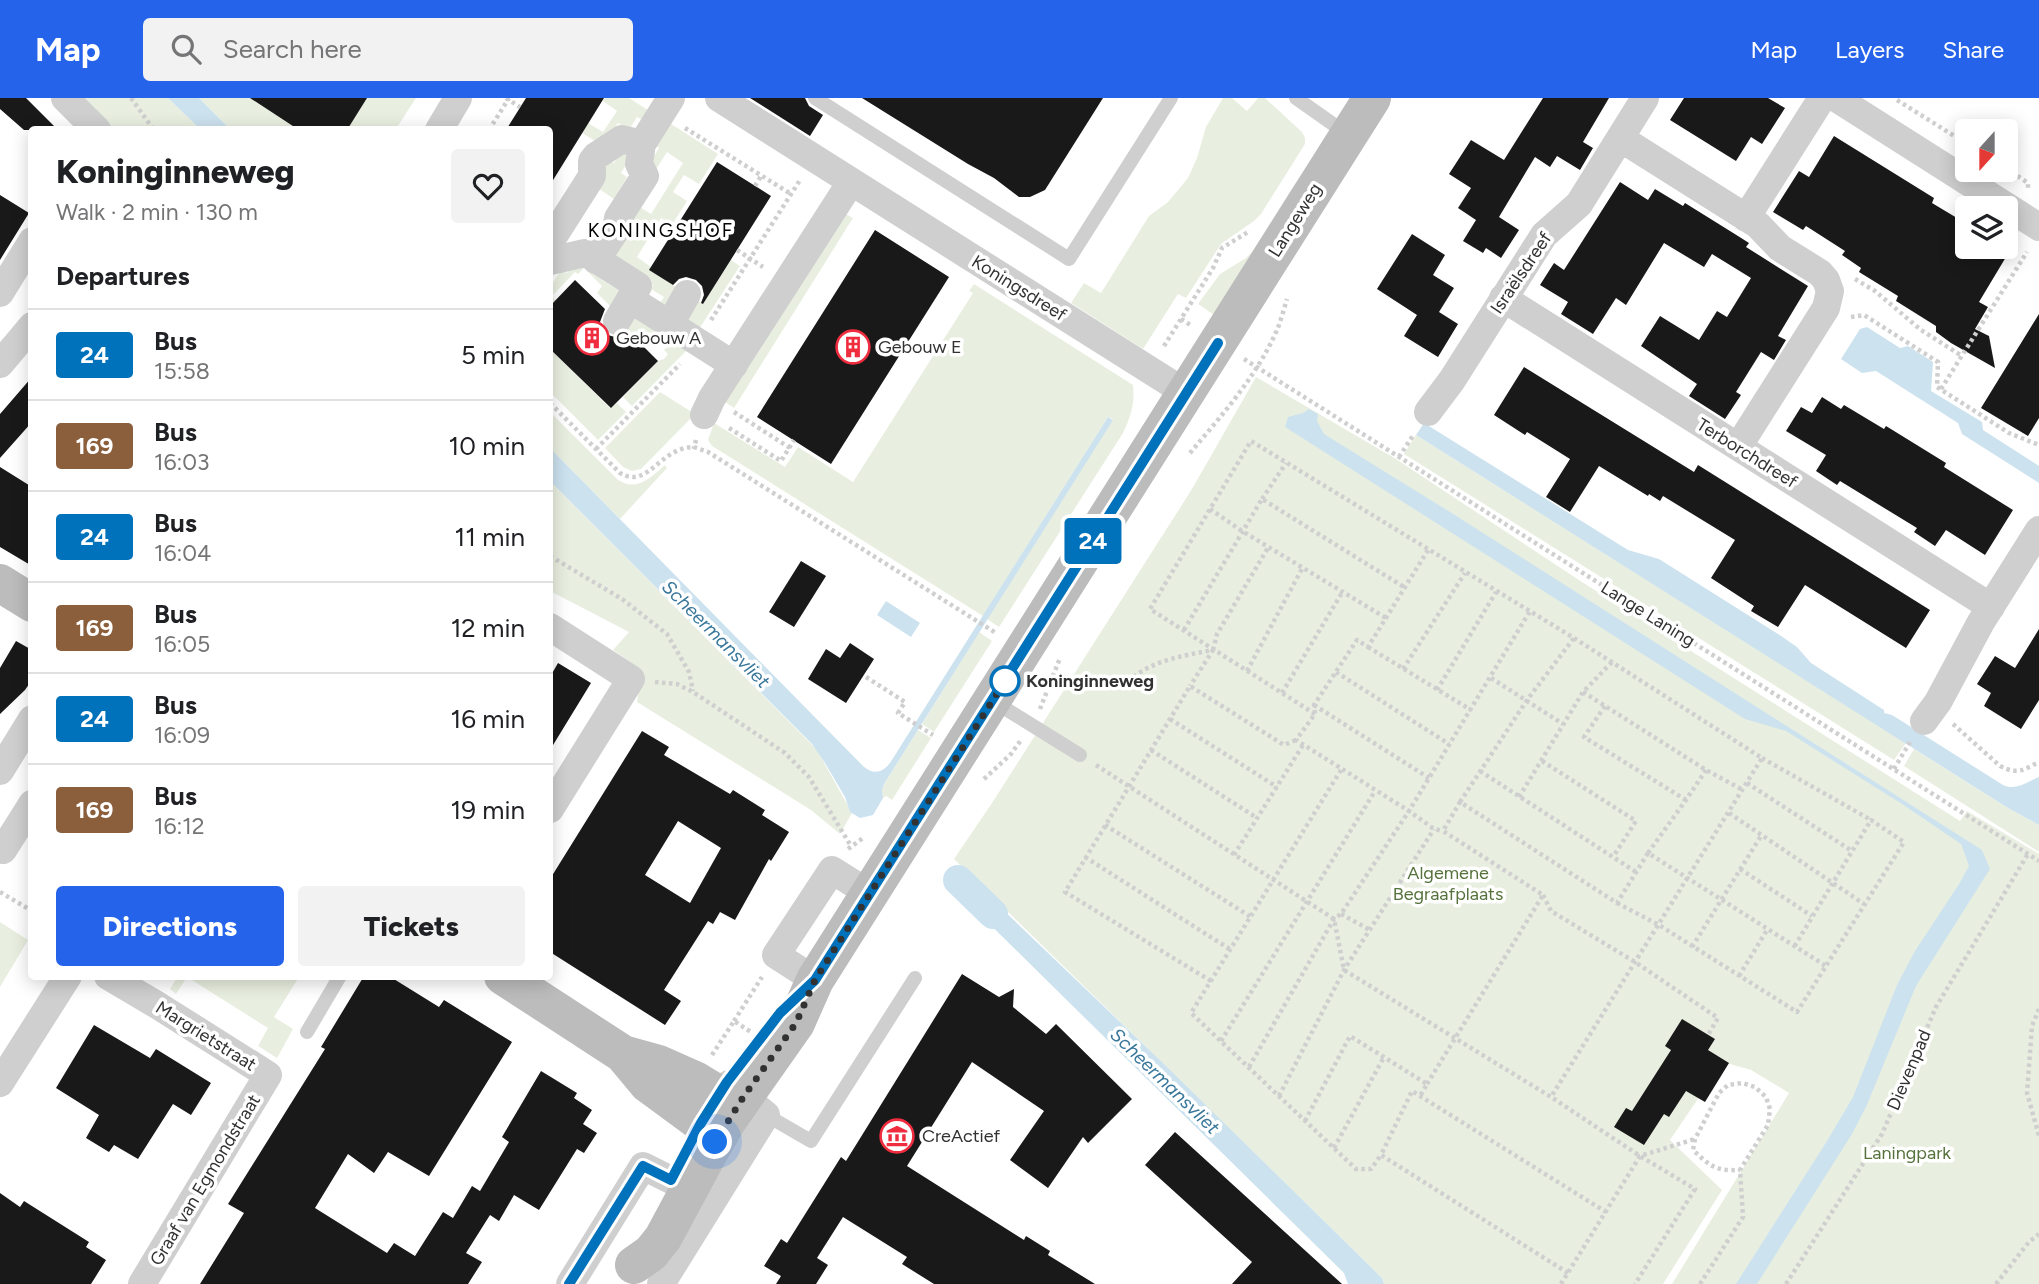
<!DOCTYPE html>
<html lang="en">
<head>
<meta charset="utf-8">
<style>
  :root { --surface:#fff; --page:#f2f2f2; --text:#202124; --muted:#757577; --line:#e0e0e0; --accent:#2563eb }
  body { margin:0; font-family:Figtree,sans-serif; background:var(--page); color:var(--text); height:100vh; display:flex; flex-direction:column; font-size:26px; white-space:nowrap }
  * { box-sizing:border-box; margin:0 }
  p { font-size:23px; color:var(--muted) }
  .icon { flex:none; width:38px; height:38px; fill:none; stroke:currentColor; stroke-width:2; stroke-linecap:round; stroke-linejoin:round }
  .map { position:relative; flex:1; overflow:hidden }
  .details { position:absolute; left:28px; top:28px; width:525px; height:854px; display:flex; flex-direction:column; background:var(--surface); border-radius:7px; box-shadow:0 4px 18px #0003 }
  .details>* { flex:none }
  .badge { padding:0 14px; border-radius:5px; font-size:24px; line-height:46px }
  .needle { width:46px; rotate:201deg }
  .tools { position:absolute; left:1955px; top:21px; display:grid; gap:14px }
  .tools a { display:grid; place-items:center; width:63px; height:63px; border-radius:7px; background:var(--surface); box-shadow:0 4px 18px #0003; font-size:35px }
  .you { position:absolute; width:35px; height:35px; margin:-18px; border:5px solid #fff; border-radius:50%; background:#1a73e8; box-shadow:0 0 0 10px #1a73e833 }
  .map>.badge { position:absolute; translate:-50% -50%; box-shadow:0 0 0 4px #fff }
  h2 { padding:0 28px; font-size:26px; line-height:63px }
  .round { display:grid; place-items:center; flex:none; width:74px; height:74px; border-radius:7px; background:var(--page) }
  .summary { display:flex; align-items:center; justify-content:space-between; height:119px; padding:0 28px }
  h1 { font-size:33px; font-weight:800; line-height:52px }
  .button { display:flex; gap:14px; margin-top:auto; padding:14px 28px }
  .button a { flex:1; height:80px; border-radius:7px; background:var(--accent); color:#fff; font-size:28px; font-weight:800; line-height:80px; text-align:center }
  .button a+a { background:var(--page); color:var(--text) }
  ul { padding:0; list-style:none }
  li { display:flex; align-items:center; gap:21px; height:91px; padding:0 28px; border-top:2px solid var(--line) }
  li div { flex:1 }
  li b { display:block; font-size:26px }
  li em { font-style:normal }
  li .badge { min-width:77px; font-weight:700; text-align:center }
  header { display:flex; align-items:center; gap:42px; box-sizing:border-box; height:98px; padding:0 35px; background:var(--accent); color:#fff }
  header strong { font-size:33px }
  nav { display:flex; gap:38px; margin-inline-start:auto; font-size:24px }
  .search { width:490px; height:63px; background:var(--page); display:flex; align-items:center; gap:18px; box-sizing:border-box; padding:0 24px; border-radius:7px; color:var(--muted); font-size:26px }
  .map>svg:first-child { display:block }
  .green { fill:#e9efe0 }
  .water { fill:#cce2ef }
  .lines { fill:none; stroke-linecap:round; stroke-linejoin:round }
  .canal { stroke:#cce2ef; stroke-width:30 }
  .building { fill:#191919; fill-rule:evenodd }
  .path { stroke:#cfcfcf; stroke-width:4.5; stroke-dasharray:3.5 3.5; stroke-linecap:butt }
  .lane { stroke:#cfcfcf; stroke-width:14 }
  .street { stroke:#cfcfcf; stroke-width:28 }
  .secondary { stroke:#bcbcbc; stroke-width:38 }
  .line-casing { stroke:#fff; stroke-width:16 }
  .line { stroke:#0072bc; stroke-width:10 }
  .walk { stroke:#323232; stroke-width:7; stroke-dasharray:0 12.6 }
  .stop-dot { fill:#fff; stroke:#0072bc; stroke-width:3.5 }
  .labels { text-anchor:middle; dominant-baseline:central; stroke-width:7; stroke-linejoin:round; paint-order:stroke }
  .street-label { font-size:18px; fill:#323232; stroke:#fff }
  .poi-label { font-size:18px; fill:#323232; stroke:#fff; text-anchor:start }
  .stop-label { font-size:18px; font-weight:bold; fill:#323232; stroke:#fff; text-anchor:start }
  .park-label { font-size:18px; fill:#56723c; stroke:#fff }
  .neighbourhood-label { font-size:19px; letter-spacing:2px; fill:#000; stroke:#fff }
  .water-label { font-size:19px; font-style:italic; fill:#39779b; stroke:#fff }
</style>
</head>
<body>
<header>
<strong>Map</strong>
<div class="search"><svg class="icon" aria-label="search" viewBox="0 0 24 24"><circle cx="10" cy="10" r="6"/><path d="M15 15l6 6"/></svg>Search here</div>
<nav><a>Map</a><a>Layers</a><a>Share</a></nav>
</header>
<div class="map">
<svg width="2039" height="1186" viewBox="0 0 2039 1186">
  <rect width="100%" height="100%" fill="#fff"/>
  <path class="green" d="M79 0H168L200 31H113Z
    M199 0H251L299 31H230Z
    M367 0H416L396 31H347Z
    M605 0H629L648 12 642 22 637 19 629 32 618 25 609 39 600 46 582 35 588 25 603 34 617 13 603 3Z
    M1223 0H1232L1247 13 1258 0H1265L1302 34 1305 40V46L1261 116 1254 123 1221 146 1186 200 1178 196 1143 251 1071 205 1084 185 1101 195 1149 118 1168 104 1188 80 1197 60 1206 29Z
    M668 24 718 56 699 86 684 77 673 94 687 103 672 127 661 120 637 159 651 169 649 172 676 189 663 209 659 207 664 199 651 191 653 187 621 167 614 157 635 106 651 116 683 65 667 54 655 73 648 68 659 50 655 47Z
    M624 48 634 54 621 75 627 79 614 101 596 89 604 59 614 65Z
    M1303 73 1217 219 1198 206 1220 176 1246 160 1252 154Z
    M844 115 853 120 734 310 725 304Z
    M576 160 607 174 602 182 621 194 612 210 597 195 602 188 584 170 578 176 575 174 552 198 555 202 550 208V187L551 188 561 172 567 175Z
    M731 162 740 168 697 234 678 220 691 198 703 206Z
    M974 186 1133 287C1135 306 1131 318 1123 335L999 529 987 521 1113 321 1108 319 983 518 712 348 708 342 714 325 785 369 798 349 853 384 973 195 969 193Z
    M637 214 686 253 632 308 623 299 658 263 664 261 668 256 664 252 667 249 659 241H653L645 249 626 232Z
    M550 251 610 310 617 305 626 314 598 342 550 294Z
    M1256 279 1396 361 1582 484 1960 723 1967 713 2039 756V1186H1672L1789 995 1751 972 1723 964 1670 1042 1722 1092 1663 1186H1384L1382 1180 954 761 992 705 1192 391Z
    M660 294 695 316 641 371 632 373 623 369 605 350Z
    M550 314 617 381C636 395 650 380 665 367L667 370 620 421 550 350Z
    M1416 337 1906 645 1894 662 1404 356Z
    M550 383 817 652 852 715 840 736 811 712 637 604 641 572 613 552 629 534 550 493Z
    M979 534 992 543 934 634 922 626Z
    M918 632 931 640 892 702 886 698 883 700 882 692 884 686Z
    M1914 651 2008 710 2039 727V754L1904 668Z
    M0 824 28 842 0 889Z
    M178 878 299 879 274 919 293 931 277 960 258 948 268 930 187 879 176 896 170 891Z"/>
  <path class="water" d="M168 0H199L230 31H200Z
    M1867 229 1900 250 1908 248 1933 264 1931 293 1982 324 1983 332 2039 368V385L1962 336 1958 325 1876 273 1862 275 1841 261 1860 231Z
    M1309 311 1318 316 1317 323 1324 336 1450 414 1982 752 1990 771 1916 888 1866 1009 1852 1036 1757 1186H1736L1827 1043 1853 999 1897 887 1915 853 1959 786 1969 768 1961 746 1902 706 1786 633 1745 621 1285 329 1288 319 1303 315Z
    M1108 319 1113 322 884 686 882 692 883 700 873 717 860 720 850 714 845 699 825 665 812 646 550 383V350L863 668C873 677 882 675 890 665Z
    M1424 325 1628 452 1659 461 1781 538 1797 549 1811 565 1884 612V615L1892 617 2003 687C2016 693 2027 684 2039 679V727L2008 710 1416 337Z
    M886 503 920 525 911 539 877 517Z
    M971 781 1167 969 1382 1180 1384 1186H1348L1344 1175 957 794Z"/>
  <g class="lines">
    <path class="canal" d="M958 782 993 816"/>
  </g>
  <path class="building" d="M0 0H26L58 32H24L0 11Z
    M250 0H367L347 32H299Z
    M526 0H604L550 87V32H506Z
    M750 0H805L809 8 823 17 810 38Z
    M862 0H1103L1045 92 1030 99H1019L994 80 968 66Z
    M1543 0H1609L1583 44 1593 50 1580 72 1557 58 1550 69 1535 59 1499 119 1519 132 1501 160 1486 150 1483 155 1463 143 1476 122 1458 110 1471 90 1449 76 1471 42 1504 62Z
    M1684 0H1768L1785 10 1762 46 1751 39 1736 63 1670 22Z
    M1834 38 1934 100 1932 105 1967 126V149H2012L1979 204 1988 209 1975 231 1989 238 1995 270 1951 245 1936 234V228L1896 203 1898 198 1859 174 1861 170 1842 157 1845 153 1806 128 1803 132 1773 114 1799 73 1809 79Z
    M717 64 771 98 703 206 701 205 704 197 702 188 696 182 686 179 679 181 673 187 649 172Z
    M1620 84 1648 102 1655 91 1683 108 1685 105 1738 138 1749 145 1746 149 1808 188 1778 238 1786 242 1774 262 1761 254 1736 294 1741 297 1725 321 1689 298 1697 286 1641 248 1660 218 1699 242 1717 213 1727 219 1751 180 1712 156 1704 169 1664 145 1626 207 1616 200 1593 236 1561 216 1568 204 1540 187 1554 165 1564 172Z
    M0 97 29 115 0 162Z
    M875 132 949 179 831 366 757 319Z
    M1412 136 1445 157 1433 177 1454 190 1439 214 1458 226 1438 259 1404 238 1417 217 1377 191Z
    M575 182 605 211 600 224 603 232 608 237 618 240 625 238 629 234 658 263 611 310 550 251V208Z
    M2039 216V320L2028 338 1981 310Z
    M1524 269 1694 374 1698 367 1930 512 1906 550 1805 487 1778 529 1751 513 1754 508 1711 480 1735 442 1663 398 1660 403 1649 396 1648 398 1599 368 1570 414 1546 399 1570 361 1527 334 1525 337 1494 317Z
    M32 279V324L0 360V316Z
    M1822 299 1841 311 1844 307 1884 331 1886 328 1946 365 1944 369 2013 412 1985 457 1946 432 1935 448 1914 434 1917 430 1840 383 1837 387 1816 373 1826 357 1786 333 1801 309 1812 315Z
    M0 369 32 389V468L0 449Z
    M801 463 826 478 794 529 769 514Z
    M2039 531V602L2021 631 1984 608 1991 595 1977 586 1995 558 2015 570Z
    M16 543 32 552V582L25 592 0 616V570Z
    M850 545 874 561 846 605 808 581 826 551 840 560Z
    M558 565 591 585 550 652V579Z
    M642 633 669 649 664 657 730 696 733 692 765 712 762 717 789 734 771 763 769 761 735 822 720 814 713 826 708 823 664 892 681 903 665 927 550 854V781ZM678 723 721 750 690 805 645 777Z
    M962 876 999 899 1014 891 1013 909 1046 936 1056 926 1132 1001 1088 1045 1083 1039 1048 1090 1010 1062 1044 1013 972 964 907 1068 1024 1142 1026 1138 1050 1153 1048 1157 1095 1186H934L902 1166 907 1159 843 1119 817 1160 828 1167 816 1186H776L781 1178 764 1168 781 1141 787 1145 841 1059 846 1063Z
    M364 878H389L439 909 444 902 512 944 429 1078 388 1054 374 1075 348 1056 315 1110 387 1155 394 1145 415 1158 443 1114 453 1120 472 1088 480 1093 509 1044 502 1039 541 973 577 995 574 1000 592 1012 583 1026 597 1035 584 1055 577 1051 539 1112 514 1097 499 1123 490 1117 466 1155 482 1164 468 1186H200L244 1115 228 1106 325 951 321 949Z
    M1682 921 1715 941 1708 952 1729 965 1705 1004 1686 993 1669 1019 1664 1016 1644 1047 1614 1029 1626 1010 1632 1013 1671 952 1665 948Z
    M94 927 150 960 156 951 211 985 191 1017 173 1006 138 1061 114 1047 109 1054 86 1040 99 1017 56 990Z
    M1175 1034 1342 1186H1232L1252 1164 1145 1067Z
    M0 1095 20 1109 24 1103 89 1144 86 1149 106 1162 91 1186H0Z"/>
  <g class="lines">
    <path class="path" d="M131 0 154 32
      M506 0 520 9
      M1897 2 1967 46
      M685 30 791 96
      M489 32 509 0
      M2006 70 2028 85V90
      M755 88 761 78
      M737 152 763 169
      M1855 181 1875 193 1921 232 1962 258
      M1851 219 1864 217 1938 264 1937 289 2009 335 2039 347
      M1181 221 1192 228
      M711 222 800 82
      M1164 248 1213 170 1222 150 1248 134
      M1244 261 2039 763
      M1941 291 2027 154
      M550 305 620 375C648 392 660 349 694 349
      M734 314 790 350
      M729 330 781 363 794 342
      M696 342 694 349 708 354 996 535
      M596 351 680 266
      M1190 355C1222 317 1257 278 1277 232 1281 222 1284 211 1287 201
      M1399 359 1414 336
      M1262 401 1286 365
      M1210 411 1242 433 1386 520
      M1428 452 1368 549 1357 542 1314 607 1315 616 1296 642 1409 713 1434 731 1443 733
      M550 458 622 501 667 536 689 574 693 593
      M1184 532 1262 401 1404 489
      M1368 549 1471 612
      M1213 552 1217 536 1269 448
      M1403 571 1465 475
      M1247 573 1303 469
      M1336 574 1449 646
      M866 579 905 604 898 615 933 637
      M1491 580 1563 626
      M655 584 677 586 693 594 785 655 809 679 851 748
      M1123 588C1147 563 1181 558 1213 552L1190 588
      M1437 592 1496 494
      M1583 594 1706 672 1743 692
      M1282 595 1343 493
      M1314 607 1429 680
      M1605 608 1584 639 1686 702
      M1040 611 1060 560
      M1315 616 1150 511 1251 343 1574 540 1762 660 1551 999
      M1170 621 1277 689
      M1953 626 2000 668C2018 677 2023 672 2039 664
      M1151 652 1257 720
      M1762 660 1871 722
      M1542 663 1636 723 1613 759
      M1096 667 1334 821 1344 872 1551 999 1640 1058 1695 1091 1635 1186
      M1894 671 1910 644
      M1341 672 1191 915 1356 1071H1371L1381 1057
      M1480 673 1636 774
      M984 681 1011 656 1021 642
      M1747 685 1852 753
      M1519 699 1583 594 1612 564
      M1460 704 1527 602 1574 540
      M1729 715 1864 806
      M1105 727 1251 819
      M848 751 863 740
      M1648 755 1686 702 1706 672
      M1234 757 1303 647
      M1085 759 1231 852
      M1740 771 1812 818
      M0 794 32 813
      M1543 797 1551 813 1635 864 1718 920 1708 937
      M1617 805 1659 827 1797 914 1904 744 1871 722 1794 849
      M1341 816 1370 832
      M1692 849 1761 738
      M1739 878 1767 832
      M1211 883 1065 794 1190 588 1284 647 1296 642
      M2039 911 2032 928 2027 995 2039 1038
      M734 923 762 879
      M1221 943 1375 693
      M712 957 734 923 751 934
      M1249 969 1334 821 1341 816 1409 713 1530 513
      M1427 986 1543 797 1443 733 1460 704 1617 805 1648 755 1826 868
      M1279 998 1344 872 1434 731
      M1305 1023 1350 938 1427 986 1420 998
      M1334 1050 1384 959
      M1568 1175 1381 1057 1412 993 1606 1114
      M1561 1186 1640 1058 1695 1041
      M1700 1186 1743 1119 1740 1072 1768 1027 1770 1011 1766 999 1755 989 1742 985 1728 987 1719 995 1695 1041 1693 1052C1711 1069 1716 1073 1740 1072
      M1786 1186 1882 1036 1936 909 2028 756
      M1996 1186 2029 1144 2039 1136"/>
    <path class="lane" d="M815 0 1069 161 1171 0
      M1296 0 1347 36
      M993 603 1080 657
      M307 934 340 878
      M766 1017 811 1043 915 880"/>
    <path class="street" d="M65 0 97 32
      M719 0 1186 295
      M1836 0 2039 129
      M439 32 458 0
      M1620 40 1758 127 1780 150 1820 175 1826 182 1830 193 1826 210 1738 349
      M1746 120 1822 0
      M550 152V144L592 78V63L596 58 622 41 642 46
      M596 162 616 132 618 120 645 78 639 66 642 46 671 0
      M550 163 585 155 588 156 638 188 630 201 734 267
      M0 195 32 143
      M1503 200 1991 509
      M617 223 630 201
      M670 226 687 196
      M0 266 32 228
      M1428 314 1452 282 1544 137 1579 106 1645 0
      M704 317 712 300 851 84
      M550 529 631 581 550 711
      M1924 623 1938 604 1981 524 2039 432
      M0 673 32 621
      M0 751 3 752 32 706
      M108 878 157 907 268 977 142 1186
      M815 882 776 857 832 772 870 796
      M0 985 68 878
      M570 1186 643 1068 671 1082
      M661 1186 766 1017 729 986"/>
    <path class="secondary" d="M0 485 32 505
      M503 878 623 956 648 986 701 1025 728 1022 718 996 695 982 659 966 623 956
      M634 1167 651 1155 663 1140 706 1060 728 1022 796 925 815 882 1372 0"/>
  </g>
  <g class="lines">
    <defs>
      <path id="line" d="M569 1186 643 1068 671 1082 701 1025 727 984 780 915 815 882 1218 245"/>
    </defs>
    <use href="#line" class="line-casing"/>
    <use href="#line" class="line"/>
    <path class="walk" d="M715 1044 744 998 796 925 815 882 1005 583"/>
  </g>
  <defs>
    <symbol id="building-ring" viewBox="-11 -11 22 22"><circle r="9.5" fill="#fff" stroke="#f02d3f" stroke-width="1.5"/><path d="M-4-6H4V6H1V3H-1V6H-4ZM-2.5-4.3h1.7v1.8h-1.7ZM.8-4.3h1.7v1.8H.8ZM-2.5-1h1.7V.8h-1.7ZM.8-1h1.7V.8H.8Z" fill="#f02d3f"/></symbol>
    <symbol id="museum-ring" viewBox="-11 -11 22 22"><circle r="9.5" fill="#fff" stroke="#f02d3f" stroke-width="1.5"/><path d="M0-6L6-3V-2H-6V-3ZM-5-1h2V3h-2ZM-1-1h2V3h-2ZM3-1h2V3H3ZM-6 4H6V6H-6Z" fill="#f02d3f"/></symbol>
  </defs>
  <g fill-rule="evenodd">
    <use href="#building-ring" x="573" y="221" width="38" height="38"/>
    <use href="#building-ring" x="834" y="230" width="38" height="38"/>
    <use href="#museum-ring" x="878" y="1019" width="38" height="38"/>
  </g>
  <circle class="stop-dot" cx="1005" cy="583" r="14"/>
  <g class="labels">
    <g class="street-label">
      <text transform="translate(1295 122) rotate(-58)">Langeweg</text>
      <text transform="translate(1521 175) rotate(-56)">Israëlsdreef</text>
      <text transform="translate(1019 190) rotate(32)">Koningsdreef</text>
      <text transform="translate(1747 355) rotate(32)">Terborchdreef</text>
      <text transform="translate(1648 516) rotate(32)">Lange Laning</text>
      <text transform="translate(206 938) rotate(32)">Margrietstraat</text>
      <text transform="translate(1909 972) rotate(-67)">Dievenpad</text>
      <text transform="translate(205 1082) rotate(-59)">Graaf van Egmondstraat</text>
    </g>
    <g class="poi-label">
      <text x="616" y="240">Gebouw A</text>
      <text x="878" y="249">Gebouw E</text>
      <text x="922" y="1038">CreActief</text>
    </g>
    <g class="stop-label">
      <text x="1026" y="583">Koninginneweg</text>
    </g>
    <g class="park-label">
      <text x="1448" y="775">Algemene<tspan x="1448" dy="21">Begraafplaats</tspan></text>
      <text x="1907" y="1055">Laningpark</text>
    </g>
    <g class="neighbourhood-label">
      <text x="661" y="132">KONINGSHOF</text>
    </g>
    <g class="water-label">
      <text transform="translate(716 536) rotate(45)">Scheermansvliet</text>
      <text transform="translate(1165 983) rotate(44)">Scheermansvliet</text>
    </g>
  </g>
</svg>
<div class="tools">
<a><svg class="needle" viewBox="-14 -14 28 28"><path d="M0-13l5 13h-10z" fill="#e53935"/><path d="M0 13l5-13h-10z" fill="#757577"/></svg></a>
<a><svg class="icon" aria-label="layers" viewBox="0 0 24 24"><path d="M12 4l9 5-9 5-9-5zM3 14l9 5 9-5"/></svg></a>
</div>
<div class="you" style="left:715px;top:1044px"></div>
<b class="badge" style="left:1093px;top:443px;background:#0072bc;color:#fff">24</b>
<section class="details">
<div class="summary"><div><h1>Koninginneweg</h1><p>Walk · 2 min · 130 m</p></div><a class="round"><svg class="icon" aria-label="heart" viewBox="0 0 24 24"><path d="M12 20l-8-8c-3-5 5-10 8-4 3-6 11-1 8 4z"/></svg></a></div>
<h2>Departures</h2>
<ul>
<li><span class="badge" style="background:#0072bc;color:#fff">24</span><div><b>Bus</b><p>15:58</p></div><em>5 min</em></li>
<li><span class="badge" style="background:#8b5e3c;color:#fff">169</span><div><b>Bus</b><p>16:03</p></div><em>10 min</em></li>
<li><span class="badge" style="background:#0072bc;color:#fff">24</span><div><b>Bus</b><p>16:04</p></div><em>11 min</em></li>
<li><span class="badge" style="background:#8b5e3c;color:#fff">169</span><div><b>Bus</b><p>16:05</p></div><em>12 min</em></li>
<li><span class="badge" style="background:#0072bc;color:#fff">24</span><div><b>Bus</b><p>16:09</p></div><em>16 min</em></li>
<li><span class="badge" style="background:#8b5e3c;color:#fff">169</span><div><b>Bus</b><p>16:12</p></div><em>19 min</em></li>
</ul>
<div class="button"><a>Directions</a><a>Tickets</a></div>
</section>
</div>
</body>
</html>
